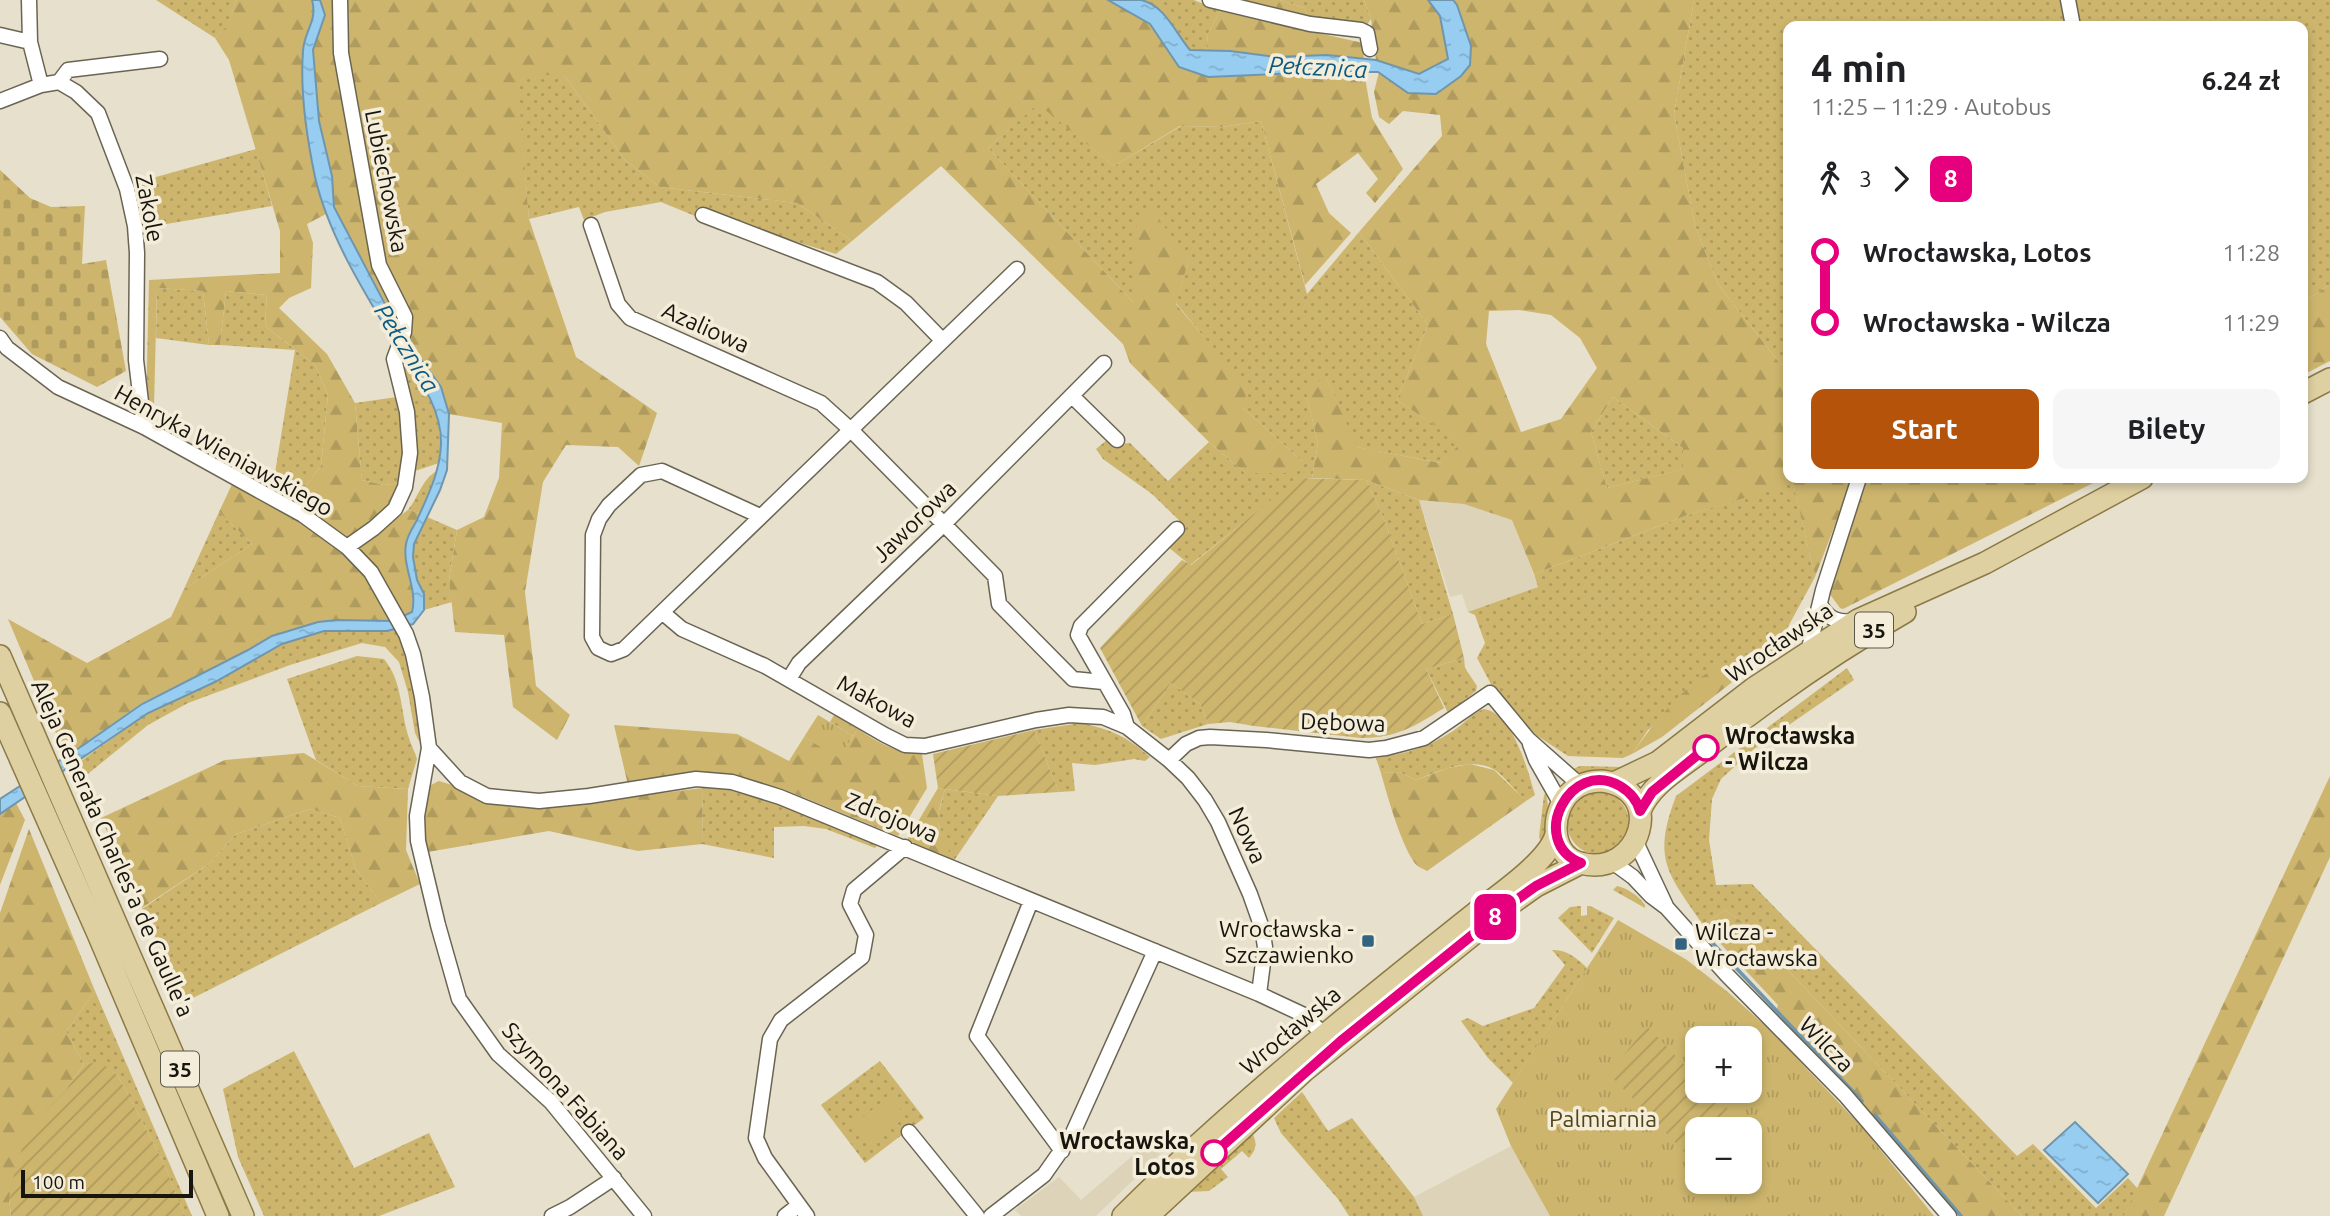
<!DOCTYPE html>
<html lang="pl">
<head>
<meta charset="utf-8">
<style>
  :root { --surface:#fff; --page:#f6f6f6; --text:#202124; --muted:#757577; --accent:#b45309 }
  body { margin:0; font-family:Ubuntu,sans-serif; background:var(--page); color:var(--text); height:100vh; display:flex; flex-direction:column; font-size:26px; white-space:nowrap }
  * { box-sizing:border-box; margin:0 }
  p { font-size:23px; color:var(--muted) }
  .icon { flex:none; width:38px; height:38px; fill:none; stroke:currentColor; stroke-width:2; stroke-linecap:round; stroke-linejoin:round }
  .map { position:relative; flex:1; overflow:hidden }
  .drawer { position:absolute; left:1783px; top:21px; width:525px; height:462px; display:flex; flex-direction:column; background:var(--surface); border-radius:14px; box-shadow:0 4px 10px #0003 }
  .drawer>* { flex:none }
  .badge { padding:0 14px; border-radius:10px; font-size:24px; line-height:46px }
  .buttons { position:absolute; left:1685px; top:1026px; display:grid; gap:14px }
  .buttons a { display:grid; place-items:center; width:77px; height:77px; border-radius:14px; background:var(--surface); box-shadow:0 4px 10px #0003; font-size:35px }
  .scale { position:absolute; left:21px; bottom:18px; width:172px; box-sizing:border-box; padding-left:7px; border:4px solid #17150e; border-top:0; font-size:19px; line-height:24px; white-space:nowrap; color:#17150e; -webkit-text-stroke:5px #f4edd9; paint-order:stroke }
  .map>.badge { position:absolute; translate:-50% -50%; box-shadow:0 0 0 4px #fff }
  .legs { display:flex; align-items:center; gap:10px; height:77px; padding:0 28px; font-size:23px }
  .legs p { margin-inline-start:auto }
  .headline { display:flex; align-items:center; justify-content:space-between; height:119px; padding:0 28px }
  h1 { font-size:38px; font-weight:700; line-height:52px }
  .action { display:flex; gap:14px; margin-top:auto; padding:14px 28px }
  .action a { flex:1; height:80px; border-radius:14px; background:var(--accent); color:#fff; font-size:28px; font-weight:700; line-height:80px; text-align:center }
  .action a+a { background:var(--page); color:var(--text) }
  ul { padding:0 28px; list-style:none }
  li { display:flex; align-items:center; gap:24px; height:70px; font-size:26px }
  li i { display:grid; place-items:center; width:10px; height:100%; margin:0 9px; background:currentColor }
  li i::after { content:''; width:18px; height:18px; margin:-9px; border:5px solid; border-radius:50%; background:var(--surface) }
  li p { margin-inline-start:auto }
  li:first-child i { background:linear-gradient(#0000 50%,currentColor 0) }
  li:last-child i { background:linear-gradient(currentColor 50%,#0000 0) }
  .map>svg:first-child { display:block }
  .built { fill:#dcd3b8 }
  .grass { fill:url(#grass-dots) }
  .forest { fill:url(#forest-firs); fill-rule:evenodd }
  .cemetery { fill:url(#cemetery-stones) }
  .park { fill:url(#park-tufts); fill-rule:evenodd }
  .garden { fill:url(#garden-furrows) }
  .pitch { fill:#cdb56d }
  .water { fill:url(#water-ripples); stroke:#7096ad; stroke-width:2 }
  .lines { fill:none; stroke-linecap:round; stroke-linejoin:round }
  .stream { stroke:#7096ad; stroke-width:3.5 }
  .street-casing { stroke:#6a6553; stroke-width:17 }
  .primary-casing { stroke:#8b7a45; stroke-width:24 }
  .street { stroke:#fff; stroke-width:14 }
  .primary { stroke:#dfd0a1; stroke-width:21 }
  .line-1-casing { stroke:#fff; stroke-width:16 }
  .line-1 { stroke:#e6007e; stroke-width:10 }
  .stop-1-dot { fill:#fff; stroke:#e6007e; stroke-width:3.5 }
  .poi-dot { fill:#326381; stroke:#f4edd9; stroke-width:2.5 }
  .labels { text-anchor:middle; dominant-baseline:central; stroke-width:7; stroke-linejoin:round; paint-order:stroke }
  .shield { fill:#f4edd9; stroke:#59564b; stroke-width:2 }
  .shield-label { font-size:21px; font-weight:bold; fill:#17150e }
  .street-label { font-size:23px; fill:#17150e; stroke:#f4edd9 }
  .stop-label { font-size:23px; font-weight:bold; fill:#17150e; stroke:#f4edd9; text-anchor:start }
  .poi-label { font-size:23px; fill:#17150e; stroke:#f4edd9; text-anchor:end }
  .park-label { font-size:23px; fill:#53451a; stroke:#f4edd9 }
  .water-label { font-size:24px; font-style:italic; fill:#0a5a82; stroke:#f4edd9 }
</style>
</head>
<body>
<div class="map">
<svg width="2330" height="1216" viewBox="0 0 2330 1216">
  <defs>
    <pattern id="grass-dots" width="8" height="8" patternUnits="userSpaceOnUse" patternTransform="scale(1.75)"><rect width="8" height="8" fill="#cdb56d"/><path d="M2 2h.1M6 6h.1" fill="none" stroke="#af9b5d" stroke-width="1.8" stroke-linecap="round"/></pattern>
    <pattern id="forest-firs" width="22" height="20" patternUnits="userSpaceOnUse" patternTransform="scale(1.75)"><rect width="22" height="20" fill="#cdb56d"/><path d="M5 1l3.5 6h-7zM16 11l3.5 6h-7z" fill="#af9b5d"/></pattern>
    <pattern id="cemetery-stones" width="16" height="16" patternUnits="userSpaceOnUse" patternTransform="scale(1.75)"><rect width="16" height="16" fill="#cdb56d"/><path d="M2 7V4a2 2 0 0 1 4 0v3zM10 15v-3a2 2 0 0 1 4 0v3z" fill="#af9b5d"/></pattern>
    <pattern id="park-tufts" width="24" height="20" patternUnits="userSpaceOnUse" patternTransform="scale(1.75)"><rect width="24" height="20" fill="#cdb56d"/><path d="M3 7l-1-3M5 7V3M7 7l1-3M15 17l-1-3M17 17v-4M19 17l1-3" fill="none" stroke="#af9b5d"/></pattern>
    <pattern id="garden-furrows" width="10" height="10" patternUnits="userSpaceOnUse" patternTransform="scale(1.75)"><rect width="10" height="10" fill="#cdb56d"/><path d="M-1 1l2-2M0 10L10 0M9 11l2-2" fill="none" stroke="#af9b5d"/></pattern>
    <pattern id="water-ripples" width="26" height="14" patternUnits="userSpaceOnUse" patternTransform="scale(1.75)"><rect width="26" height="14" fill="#96cdf1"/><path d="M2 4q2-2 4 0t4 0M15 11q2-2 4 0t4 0" fill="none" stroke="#81afcd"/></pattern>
  </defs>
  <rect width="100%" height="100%" fill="#e6e0cc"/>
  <path class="built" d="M1419 500 1464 504 1513 520 1538 587 1468 612 1462 594 1450 597Z
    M1151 1140 1163 1151 1096 1216H1021L1015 1210 1059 1177 1081 1200Z
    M1511 1146 1550 1216H1423L1414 1197Z"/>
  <path class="grass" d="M156 0H236L228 26 215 38Z
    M1143 0H1194L1220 11 1208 34 1206 52 1190 50C1172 29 1169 15 1143 0Z
    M1280 0H1364L1371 19 1366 26 1308 17 1305 8Z
    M1694 0H2330V284L2303 303V26H1788V360L1781 365 1718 284 1695 226 1674 114Z
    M516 75H564L625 160 660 187 797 203 852 241 836 254 761 231 701 207 695 216 661 202 605 212 584 220 579 207 529 219Z
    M1038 103 1114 166 1181 126 1222 127 1261 121 1307 294 1359 232 1428 325 1397 400 1462 443 1442 463 1356 447 1326 377 1307 398 1318 443 1312 478 1298 479 1190 565 1167 546 1186 527 1152 494 1103 459 1096 449 1108 439 1120 444 1130 443 1168 481 1209 442 1245 473 1302 461 1243 408 1203 336 1176 303 1189 259 1133 231 1134 303 988 148Z
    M256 149 272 206 143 228 131 184Z
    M157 288 203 291 209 345 156 338Z
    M226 291 267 295 265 326 315 365 328 395 321 466 304 488 274 479 295 350 220 345Z
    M400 352C427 396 445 407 439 463L415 471C415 447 418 417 410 394 405 380 396 366 400 352Z
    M397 397 406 452 402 483 384 485 362 480 355 403Z
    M1613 397 1683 448 1684 469 1607 488 1591 432Z
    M437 471 420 513 408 510C419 496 422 479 437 471Z
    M1366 480 1419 500 1453 614 1422 624 1382 514Z
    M1793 482 1815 577 1777 647 1751 652 1648 730 1632 754 1623 758 1568 756 1536 735 1492 686 1477 658 1485 643 1475 615 1468 612 1538 587 1534 574 1685 516Z
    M219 512 252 544 184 589Z
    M427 517 457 530 449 580 452 602 424 610V594L417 580 413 557 414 544Z
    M397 628C411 665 417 701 422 740L419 741 415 733 408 692 399 662 385 647 362 643 290 665 188 703 148 725 78 782 71 768 148 713 215 682 282 644 324 631Z
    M357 656 384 659C403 682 400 711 409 738 411 745 415 752 417 759L408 789 358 786 316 760 287 679Z
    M1464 658 1465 668 1477 686 1476 691 1448 713 1426 669Z
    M1847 668 1854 680 1754 749 1721 779 1712 799 1709 840 1716 885 1752 884 2017 1156 2033 1144 2096 1208 2128 1178 2138 1189 2124 1216H2022L1741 921 1725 910 1703 925C1667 872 1652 860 1676 796Z
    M1171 683 1200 704 1208 724 1161 739 1142 726Z
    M1484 709C1513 713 1528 771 1535 795L1526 801C1516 792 1506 778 1495 770 1471 756 1439 771 1416 780L1399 772 1381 773 1376 758C1405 754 1429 747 1453 731 1464 724 1472 713 1484 709Z
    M834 715 858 729 853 736 830 722Z
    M1081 723C1112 730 1126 736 1150 757L1145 761 1134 759 1095 765 1072 763 1075 791 1059 792 1034 730Z
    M1580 766 1623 767C1612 777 1585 777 1571 770Z
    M729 787 778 802 879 843 875 848 826 829 804 826 774 827V858L702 844 703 788Z
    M945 789 998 796 953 862 945 858 943 837 937 819Z
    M1567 823a31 31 0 1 1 62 0a31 31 0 1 1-62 0Z
    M1546 793C1550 811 1548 827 1542 844L1539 837 1544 795Z
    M310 809 340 818 356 869 381 903 185 1002 142 909 210 863 236 834Z
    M1617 886C1627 888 1639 896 1645 905V908L1613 890Z
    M1581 906V916L1587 915V906H1590L1614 918 1592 953 1558 918 1570 907Z
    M1552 950C1566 949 1577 958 1587 968L1513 1083 1488 1058 1461 1021 1468 1018 1483 1026 1534 1008 1565 965Z
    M95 991 192 1216H185L162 1159 118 1076 101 1063 84 1064 66 1032Z
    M294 1051 354 1168 429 1133 455 1187 379 1216H264L238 1157 223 1089Z
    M880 1061 924 1118 865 1163 821 1105Z
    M1302 1092 1328 1131 1352 1118 1414 1197 1423 1216H1349L1338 1199 1281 1133 1274 1118Z
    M1252 1132C1257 1143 1257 1149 1249 1158L1242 1151 1221 1169 1228 1177 1209 1191 1187 1192Z"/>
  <path class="forest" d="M236 0H312C319 22 303 31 303 52 302 107 310 161 326 214L307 224 313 243 311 288 289 298 279 308 327 354 355 403 362 480 384 485 402 483C387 512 376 523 347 539L308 509 250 473 304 488 321 466 328 395 315 365 265 326 267 295 226 291 220 345H209L203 291 157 288 154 406 146 407 149 280 280 273V231L229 60 215 38 228 25Z
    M320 0H333L335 52 361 196 400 316 401 332 334 207 332 176 319 121 313 50 325 16Z
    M347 0H1108L1150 24 1179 67 1208 77 1364 72 1372 118 1403 169 1375 203 1366 193 1378 179 1358 153 1316 184 1329 213 1351 233 1305 285 1261 121 1222 127 1180 126 1114 166 1038 104 988 148 1133 302V231L1151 209 1189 259 1176 304 1203 336 1248 385 1243 408 1302 461V469L1291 473H1245L1209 442 1130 363 1123 344 941 166 852 241 797 203 660 187 625 160 564 75H517L529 219 576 357 657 413 639 466 618 447 566 445 543 482 525 592 536 686 570 715 557 740 513 707 504 635 455 632 449 580 457 530 484 517 499 478 502 423 449 414 441 387 407 339 411 314 386 264 345 52Z
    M1236 0H1280L1305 8 1308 17Z
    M1364 0H1428L1440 16 1448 59 1419 75 1376 60 1371 19Z
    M1453 0H1694L1674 114 1695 226 1718 284 1781 365 1788 360V426L1785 431H1788V478H1851L1841 509 1815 577 1793 483 1685 516 1534 574 1512 520 1464 504 1419 500 1366 480 1312 478 1318 443 1307 398 1308 387 1326 377 1357 447 1441 463 1461 443 1397 400 1428 325 1359 232 1442 136 1440 115 1403 111 1389 124 1379 117 1374 92 1379 72 1408 93 1461 76 1457 5ZM1519 310 1551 315 1580 338 1597 368 1561 419 1521 432 1486 344 1489 311ZM1613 397 1683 448V469L1607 488 1591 432Z
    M1220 11 1363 43 1364 59 1327 55 1275 57 1230 51 1206 52 1208 34Z
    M2330 284V361L2303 375V303Z
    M1865 478H2103L1843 609 1840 608 1829 593Z
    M233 482C274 506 343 538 369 578 378 592 385 607 392 621L337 620 318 622 272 636 248 650 142 703 66 757 8 619 87 663 171 617 184 589 252 544 219 512Z
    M408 510 420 513C415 523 407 534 406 544 402 568 418 589 412 612L403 616 356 551 358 544 374 535Z
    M1777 647 1662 737 1632 754C1649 729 1673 700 1697 680 1717 665 1752 652 1777 647Z
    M614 725 737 734 789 761 804 737 839 757 858 729C879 743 896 753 922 754L927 788 898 836 783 789 732 775 628 785Z
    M304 753 358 786 408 789 406 850 420 884 381 903 356 869 340 818 310 809 236 834 210 863 142 908 101 818 225 760Z
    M1470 764 1494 770 1526 801 1427 871C1422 868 1417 867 1414 862 1400 841 1388 798 1381 773L1399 772 1416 780 1448 768Z
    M2330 776V857L2164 1216H2124Z
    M439 781 452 785 483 801 589 802 703 788 702 844 638 851 549 831 428 852 420 819 425 788Z
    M938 788 945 789C939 811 930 828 953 843L945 858 907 840Z
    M16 803 25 820 0 885V814Z
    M29 829 95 991 66 1032 84 1064 65 1091 9 1198 11 1216H0V913Z
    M1725 910 1741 921 2022 1216H1958L1882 1127 1776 1011 1778 1005 1703 925Z"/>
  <path class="cemetery" d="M0 170 30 198 51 207 85 206 82 264 106 260 126 371 97 387 32 354 0 317Z"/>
  <path class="park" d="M818 715 853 736 839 758 804 737Z
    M1618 920 1687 960 1729 993 1770 1030 1861 1126 1934 1216H1550L1511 1146 1496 1109ZM1698 1038H1750V1090H1698ZM1698 1129H1750V1181H1698Z"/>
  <path class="garden" d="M1298 478 1366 480 1382 514 1422 624 1453 614 1464 658 1426 669 1444 708C1415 726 1397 738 1361 738L1254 726 1230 722 1208 724 1200 704 1171 683 1142 726 1100 648 1182 560 1191 565Z
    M1034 730 1059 792 998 796 938 788 933 754Z
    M1647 1026 1697 1078 1698 1090H1710L1741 1123 1737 1129H1698L1697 1165 1609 1074Z
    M101 1062 118 1076 162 1159 185 1216H11L9 1198 16 1166 30 1127 65 1091 84 1064Z"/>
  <path class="pitch" d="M890 1096 905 1115 867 1145 852 1125Z"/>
  <path class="water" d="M312 0H320L325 15 313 50 319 121 332 176 334 207 396 325 441 387 449 414 447 470 440 490 414 544 413 557 417 580 424 594V610L413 624 387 631H324L282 644 215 682 148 713 0 814V799L85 744 142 704 248 650 272 636 318 622 337 620 392 621 412 612C418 589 402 567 406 544 407 536 413 527 417 520 428 495 440 472 441 444 442 402 411 370 390 335 361 287 328 233 315 177 307 139 300 90 303 51 304 31 318 21 312 0Z
    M1108 0C1119 0 1131 0 1141 0 1165 5 1176 34 1190 50L1230 51 1275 57 1327 55 1376 60 1419 74 1448 59 1440 16 1428 0H1453L1457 5 1471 46 1470 65 1461 76 1436 94 1408 93 1378 72H1325L1208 77 1179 67 1150 24Z
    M2075 1122 2128 1174 2098 1203 2044 1150Z"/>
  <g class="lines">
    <path class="stream" d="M1704 934 1862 1101
      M1875 1115 1961 1216"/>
    <defs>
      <path id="street" d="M29 0 30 42 41 85
        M340 0 341 53 379 265 405 317 404 332 394 359 407 412 410 453 405 487 395 509 374 528 347 547
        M1210 0 1310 24 1361 30 1367 33 1370 49
        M2068 0 2073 26
        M0 35 30 42
        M59 82 68 70 160 59
        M0 101 41 85 59 82 76 92 98 113 127 189 135 226 137 253 136 360 144 427
        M703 215 877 282 906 303 942 340
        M591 225 618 304 630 318 821 403 851 430 995 576 999 604 1073 679 1103 682
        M0 338 7 348 58 387 144 427 303 515 347 547 371 572 406 634 413 654 422 697 429 748 417 816 418 841 438 925 459 999 498 1054 551 1102 644 1216
        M1073 397 1117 440
        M760 516 662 471 641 475 609 505 599 519 593 535 592 637 598 648 611 654 624 649 1017 269
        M1820 604C1828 620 1839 623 1856 621
        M663 613 682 629 765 666 885 735 905 745 925 746 1036 720 1069 715 1103 717 1127 727 1169 760 1188 778 1205 800 1218 822 1250 894 1262 928 1265 947 1259 994
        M1807 657 1823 590 1859 478
        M789 679 799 663 943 525 1104 363
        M1127 727 1123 714 1078 635 1081 626 1177 529
        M1530 744 1536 760 1561 804
        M429 748 460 782 487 796 539 801 589 796 696 779 732 782 780 797 1259 994 1304 1015 1324 1035
        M1169 760 1186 744 1199 738 1210 737 1266 740 1369 750 1386 748 1424 738 1490 693 1528 739 1580 785
        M1635 840 1666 906
        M1611 861 1633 877 1651 896 1667 908 1727 975 1845 1095 1949 1216
        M1031 901 977 1036 1062 1151
        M909 1132 977 1216
        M799 1205 765 1158 756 1138 770 1039 781 1020 862 957 866 935 850 904 854 890 905 847
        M552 1216 570 1207 614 1178
        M785 1216 799 1205 807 1216
        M991 1216 1044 1175 1072 1135 1155 951"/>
      <path id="primary" d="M2303 393 2330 379
        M0 656 243 1216
        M0 713 98 934 218 1216
        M1602 781C1668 789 1641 879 1580 863 1548 854 1551 808 1572 791 1581 783 1591 781 1602 781Z
        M1614 783 1658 762 1754 688 1858 620 1985 563 2142 478
        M1640 811C1650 785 1680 768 1701 752 1765 701 1833 653 1905 612
        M1123 1216C1234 1106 1356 1008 1478 911 1500 894 1550 860 1556 834
        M1148 1216 1304 1071 1512 903 1536 886 1581 863"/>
    </defs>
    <use href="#street" class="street-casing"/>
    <use href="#primary" class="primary-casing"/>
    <use href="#street" class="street"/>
    <use href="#primary" class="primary"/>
  </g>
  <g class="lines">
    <defs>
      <path id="line-1" d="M1214 1153 1341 1041 1512 903 1536 886 1581 863C1527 842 1570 757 1620 786 1630 792 1637 800 1640 811L1652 792 1706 748"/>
    </defs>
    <use href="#line-1" class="line-1-casing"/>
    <use href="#line-1" class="line-1"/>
  </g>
  <g class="stop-1-dot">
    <circle cx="1706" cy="748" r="12"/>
    <circle cx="1214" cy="1153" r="12"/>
  </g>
  <g class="poi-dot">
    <rect x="1361" y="934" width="14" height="14" rx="3.5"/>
    <rect x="1674" y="937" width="14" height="14" rx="3.5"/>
  </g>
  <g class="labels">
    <g class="shield">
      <rect x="1855" y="612.5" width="38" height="35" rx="5"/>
      <rect x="161" y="1051.5" width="38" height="35" rx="5"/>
    </g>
    <g class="shield-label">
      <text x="1874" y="630">35</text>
      <text x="180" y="1069">35</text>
    </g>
    <g class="street-label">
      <text transform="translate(387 181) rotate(79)">Lubiechowska</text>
      <text transform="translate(150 208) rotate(79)">Zakole</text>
      <text transform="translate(706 327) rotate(24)">Azaliowa</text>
      <text transform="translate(224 450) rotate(29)">Henryka Wieniawskiego</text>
      <text transform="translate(914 521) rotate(-44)">Jaworowa</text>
      <text transform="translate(1779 642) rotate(-34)">Wrocławska</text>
      <text transform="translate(877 701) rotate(28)">Makowa</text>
      <text transform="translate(1343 722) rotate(2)">Dębowa</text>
      <text transform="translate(892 817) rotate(22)">Zdrojowa</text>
      <text transform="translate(1248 835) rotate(65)">Nowa</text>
      <text transform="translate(113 848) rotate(66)">Aleja Generała Charles'a de Gaulle'a</text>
      <text transform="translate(1290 1030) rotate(-40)">Wrocławska</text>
      <text transform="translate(1827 1044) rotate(46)">Wilcza</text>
      <text transform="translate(566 1091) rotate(48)">Szymona Fabiana</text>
    </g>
    <g class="stop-label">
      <text x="1725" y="735">Wrocławska<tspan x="1725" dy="26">- Wilcza</tspan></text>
      <text x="1195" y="1140" text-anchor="end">Wrocławska,<tspan x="1195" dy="26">Lotos</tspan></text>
    </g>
    <g class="poi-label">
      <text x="1354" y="928">Wrocławska -<tspan x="1354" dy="26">Szczawienko</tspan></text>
      <text x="1695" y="931" text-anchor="start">Wilcza -<tspan x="1695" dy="26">Wrocławska</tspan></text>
    </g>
    <g class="park-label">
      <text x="1603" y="1118">Palmiarnia</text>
    </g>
    <g class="water-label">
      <text transform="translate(1318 67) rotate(3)">Pełcznica</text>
      <text transform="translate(407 348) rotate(58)">Pełcznica</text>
    </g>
  </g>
</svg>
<div class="buttons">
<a>+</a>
<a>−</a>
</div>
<div class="scale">100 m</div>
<b class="badge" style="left:1495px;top:917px;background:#e6007e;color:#fff">8</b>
<section class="drawer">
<div class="headline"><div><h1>4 min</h1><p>11:25 – 11:29 · Autobus</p></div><b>6.24 zł</b></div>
<div class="legs"><svg class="icon" aria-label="walk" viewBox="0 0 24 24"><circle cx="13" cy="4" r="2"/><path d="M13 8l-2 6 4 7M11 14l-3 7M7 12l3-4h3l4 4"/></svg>3<svg class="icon" aria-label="forward" viewBox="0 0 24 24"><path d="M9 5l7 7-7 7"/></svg><b class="badge" style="background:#e6007e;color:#fff">8</b></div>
<ul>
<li><i style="color:#e6007e"></i><b>Wrocławska, Lotos</b><p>11:28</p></li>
<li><i style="color:#e6007e"></i><b>Wrocławska - Wilcza</b><p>11:29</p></li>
</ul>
<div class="action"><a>Start</a><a>Bilety</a></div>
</section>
</div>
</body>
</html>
